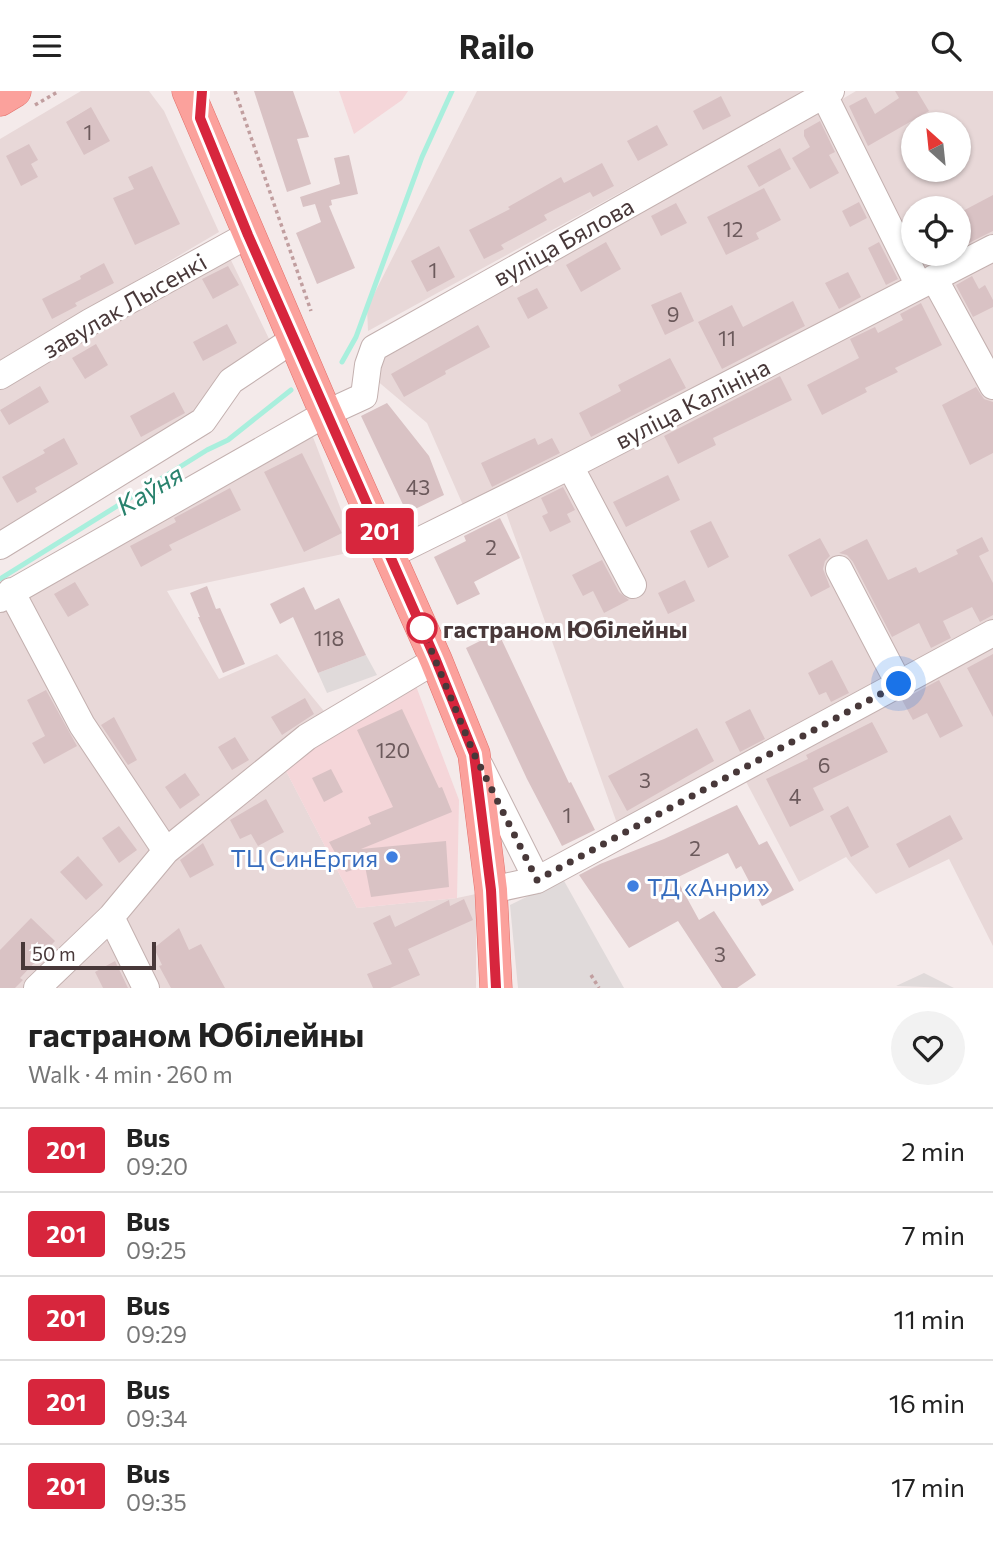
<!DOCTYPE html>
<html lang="en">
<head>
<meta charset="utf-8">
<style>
  :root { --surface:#fff; --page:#f2f2f2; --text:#222; --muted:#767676; --line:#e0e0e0 }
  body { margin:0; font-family:Commissioner,sans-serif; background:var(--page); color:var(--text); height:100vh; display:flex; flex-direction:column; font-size:26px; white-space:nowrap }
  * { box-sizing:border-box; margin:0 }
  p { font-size:23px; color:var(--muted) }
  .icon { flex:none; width:38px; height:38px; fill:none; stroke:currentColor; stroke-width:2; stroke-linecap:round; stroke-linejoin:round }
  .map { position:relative; height:897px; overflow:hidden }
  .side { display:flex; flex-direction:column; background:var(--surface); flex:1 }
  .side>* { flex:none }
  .badge { padding:0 14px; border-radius:5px; font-size:24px; line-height:46px }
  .needle { width:46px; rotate:333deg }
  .controls { position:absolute; left:901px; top:21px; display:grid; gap:14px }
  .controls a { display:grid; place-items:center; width:70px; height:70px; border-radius:50%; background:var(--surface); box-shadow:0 2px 5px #0004; font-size:35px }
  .scale { position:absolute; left:21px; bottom:18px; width:135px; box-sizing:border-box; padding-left:7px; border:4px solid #483839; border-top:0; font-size:19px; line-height:24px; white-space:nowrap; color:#483839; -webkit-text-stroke:5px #fff; paint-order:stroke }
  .you { position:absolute; width:35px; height:35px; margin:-18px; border:5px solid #fff; border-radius:50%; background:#1a73e8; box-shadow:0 0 0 10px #1a73e833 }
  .map>.badge { position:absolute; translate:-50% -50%; box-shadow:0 0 0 4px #fff }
  .round { display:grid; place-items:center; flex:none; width:74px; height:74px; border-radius:37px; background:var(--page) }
  .overview { display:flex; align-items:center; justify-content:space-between; height:119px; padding:0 28px }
  h1 { font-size:33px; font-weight:700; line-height:52px }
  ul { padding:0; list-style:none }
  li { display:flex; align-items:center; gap:21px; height:84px; padding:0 28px; border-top:2px solid var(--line) }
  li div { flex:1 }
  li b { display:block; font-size:26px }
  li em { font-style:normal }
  li .badge { min-width:77px; font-weight:700; text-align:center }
  header { display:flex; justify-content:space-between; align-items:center; height:91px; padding:0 28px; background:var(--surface); font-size:32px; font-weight:700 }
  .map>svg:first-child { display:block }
  .residential { fill:#e8d8d8; fill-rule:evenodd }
  .commercial { fill:#f5d6d9 }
  .parking { fill:#e0dada }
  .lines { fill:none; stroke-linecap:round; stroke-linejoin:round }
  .stream { stroke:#a9efdd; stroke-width:5 }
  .building { fill:#d9c2c4 }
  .minor-casing { stroke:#c3b0af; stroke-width:28 }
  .major-casing { stroke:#e1706b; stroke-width:33 }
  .path { stroke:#c19e9f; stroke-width:3.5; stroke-dasharray:3.5 3.5; stroke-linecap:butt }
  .minor { stroke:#fff; stroke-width:26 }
  .major { stroke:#fba19c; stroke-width:32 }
  .line-casing { stroke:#fff; stroke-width:16 }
  .line { stroke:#d7263d; stroke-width:10 }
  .walk { stroke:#483839; stroke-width:7; stroke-dasharray:0 12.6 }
  .stop-dot { fill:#fff; stroke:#d7263d; stroke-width:3.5 }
  .shop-dot { fill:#3f7fe0; stroke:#fff; stroke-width:2.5 }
  .labels { text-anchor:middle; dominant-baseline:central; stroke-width:6; stroke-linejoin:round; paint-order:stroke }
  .number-label { font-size:21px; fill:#6c5a5c }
  .street-label { font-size:24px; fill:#483839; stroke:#fff }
  .stop-label { font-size:24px; font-weight:bold; fill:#483839; stroke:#fff; text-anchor:start }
  .shop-label { font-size:24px; fill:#366cbe; stroke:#fff; text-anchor:end }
  .water-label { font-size:26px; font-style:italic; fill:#29826d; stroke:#fff }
</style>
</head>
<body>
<header><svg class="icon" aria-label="menu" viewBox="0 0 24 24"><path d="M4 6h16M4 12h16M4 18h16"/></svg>Railo<svg class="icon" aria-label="search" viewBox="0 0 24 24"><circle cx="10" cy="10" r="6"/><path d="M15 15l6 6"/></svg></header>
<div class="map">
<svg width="993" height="897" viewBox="0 0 993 897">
  <rect width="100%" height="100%" fill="#f4eaea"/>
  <path class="residential" d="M81 0H149L164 20 219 141 0 270V48Z
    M477 0H806L368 240 367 217Z
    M856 0H993V148L921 186 834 13ZM914 33H959V79H914ZM914 117H959V163H914Z
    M826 14 913 190 466 421 427 332 375 288 386 262Z
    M993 161V284L940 188Z
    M229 165 271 252 227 277 196 323 107 374 0 444V294Z
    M931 194 993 307V532L619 738 503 413Z
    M311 341 357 460 167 500 219 588 277 563 328 625 26 897H0V518Z
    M993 548V855L949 768 876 803 846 766 799 791 743 685Z
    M284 676 357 817 457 807 476 803V897H155L121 827 167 769Z
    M111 837 141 897H49Z"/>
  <path class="commercial" d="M339 0H408L402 9 354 43Z
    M416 595 459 709 457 807 357 817 284 676Z"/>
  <path class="parking" d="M366 564 377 584 327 602 318 582Z
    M563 788 624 897H518L510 814Z
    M924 882 954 897 896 895Z"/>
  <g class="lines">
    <path class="stream" d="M342 271 356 246 422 66 452 0
      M0 488 207 359 228 349 291 299"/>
  </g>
  <path class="building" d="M254 0H293L309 46 297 48 311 93 287 101Z
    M895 0H917L929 20 868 55 849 15 866 6 875 23 899 7Z
    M721 5 731 25 703 39 693 20Z
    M91 16 110 50 84 64 66 31Z
    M820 30 835 61 829 64 839 82 810 98 792 67 810 56 804 45V39Z
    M657 34 668 54 638 70 627 50Z
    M29 53 38 69 31 73 38 86 21 95 6 65Z
    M780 57 791 78 759 96 747 75Z
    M349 64 358 103 331 109 332 114 329 115 355 177 317 193 296 142 321 131 315 113 303 116 300 106 340 93 334 67Z
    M602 72 614 95 593 106 590 101 544 124 547 129 501 154 504 158 484 168 469 139 510 118 508 116 561 86 564 92Z
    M152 75 180 133 135 154 113 107 134 98 128 86Z
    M764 97 781 129 756 142 759 148 726 164 707 126Z
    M993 104V140L965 154 959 142V122Z
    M859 111 867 127 850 136 842 120Z
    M676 112 687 132 661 145 651 125Z
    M606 151 621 178 581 201 566 174Z
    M879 151 898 188 886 194 868 157Z
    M439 155 455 186 427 201 411 170Z
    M921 163H947L926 174Z
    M104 172 114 192 75 212 77 215 52 228 42 208 81 188 80 185Z
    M228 175 239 194 213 208 202 188Z
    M848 181 861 206 839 218 825 192Z
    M972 185 979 198 985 194 993 209V216L973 226 956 194Z
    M537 197 548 217 528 228 517 207Z
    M681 201 694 230 665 244 651 214Z
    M793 210 805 235 722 278 698 231 732 214 743 236Z
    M921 212 942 254 895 277 898 281 865 297 867 301 822 324 807 294 859 267 850 248 875 236 878 242 903 229 900 223Z
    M227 233 237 252 203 270 193 251Z
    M478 234 490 256 445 280 446 283 404 306 391 283Z
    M96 253 108 274 85 288 72 267Z
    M670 267 686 297 591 346 579 322 621 300 618 294Z
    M780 285 792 309 713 347 716 354 678 373 664 345Z
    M40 295 49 311 9 334 0 319Z
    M976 296 984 308 993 311V362L970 374 942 314Z
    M174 301 185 322 141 346 130 325Z
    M387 312 429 365 444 404 407 422 361 325Z
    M64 347 78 373 35 397 37 401 17 412 2 386 45 362 43 359Z
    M535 347 538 354 552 347 560 362 492 396 481 372Z
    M302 362 342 442 304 461 264 381Z
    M668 384 680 409 626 436 613 411Z
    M563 396 575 419 567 423 571 431 550 441 542 425 548 422 541 407Z
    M230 397 241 419 169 454 172 459 141 476 130 455 176 431 174 427Z
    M500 427 520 467 474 491 480 503 457 514 434 466 466 450 464 445Z
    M711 430 729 466 708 477 690 440Z
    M982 446 989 460 979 465 993 492V524L980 531 972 516 943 530 951 547 931 557 919 532 892 546 853 471 847 464 839 462 867 448 888 489 916 476 919 482 958 463 956 459Z
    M820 447 830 465 825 470 823 478 830 496 811 506 788 464Z
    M602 469 619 501 629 509 604 522 593 500 583 505 572 484Z
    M685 489 695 510 668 523 658 502Z
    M75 491 89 514 68 526 54 503Z
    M207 495 216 518 220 517 245 573 223 582 198 526H200L190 502Z
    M304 496 315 519 339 507 366 564 318 582 293 526 280 533 270 513Z
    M498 541 569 692 571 691 595 739 562 755 527 688 466 557Z
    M993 563V626L967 577Z
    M832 569 849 602 831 611 826 601 819 604 808 582Z
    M939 589 963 635 940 647 927 622 913 629 902 609Z
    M46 599 77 655 44 673 32 652 45 645 27 609Z
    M305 607 314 623 282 644 271 626Z
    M402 618 439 697 442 696 452 721 361 758 446 750 449 796 371 806 365 775 346 781 329 751 371 733 368 726 393 716 357 639Z
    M750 618 765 648 740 661 725 631Z
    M114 626 137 669 128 674 101 634Z
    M872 631 888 661 813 697 824 719 790 736 766 688 808 668 806 664Z
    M697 637 714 670 627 720 608 685Z
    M235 646 249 669 232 679 218 656Z
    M331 678 343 701 324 711 312 687Z
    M185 682 200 704 180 718 165 696Z
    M266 708 284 741 258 755 251 743 240 748 230 729Z
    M737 714 759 754 767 750 794 799 762 815 741 775 736 778 728 762 676 787 699 829 714 820 756 884 737 897H722L678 830 629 857 579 784 600 773 664 748Z
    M848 715 869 756 851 766 830 725Z
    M950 724 963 748 909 777 896 753Z
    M119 735 137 759 119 772 102 747Z
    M203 752 214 774 190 787 180 769Z
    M78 765 103 794 86 809 60 781Z
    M464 808 473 829 408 858 420 884 390 897H373L367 883 392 873 373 832 390 824 395 836 449 809 450 815Z
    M31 827 55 850 20 887 23 889 15 897H0V859Z
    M179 837 189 859 201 853 225 897H171L159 875 162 874 154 857Z
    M115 870 128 897H103L95 881Z"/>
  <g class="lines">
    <defs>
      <path id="minor" d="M824 4 919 195
        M934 187 993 295
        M0 285 90 231 248 144
        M570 375 633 494
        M0 455 203 330 231 290 294 248
        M390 464 570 375 993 157
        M839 478 899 593
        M11 500 82 634 166 760
        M0 508 327 322 364 305 368 274 374 257 831 0
        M480 675 537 789
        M491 799 537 789 993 542
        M111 826 146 897
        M37 897 111 826 166 760 307 646 436 569"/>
      <path id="major" d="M188 0 320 309 436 569 474 663 491 799 496 897
        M0 9 15 0"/>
    </defs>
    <use href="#minor" class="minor-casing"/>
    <use href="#major" class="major-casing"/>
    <path class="path" d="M235 0 311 220
      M35 14 59 0
      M591 884 599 897"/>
    <use href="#minor" class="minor"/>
    <use href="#major" class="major"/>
  </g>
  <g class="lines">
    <defs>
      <path id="line" d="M202 0 200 27 248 144 436 569 474 663 491 799 496 897"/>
    </defs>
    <use href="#line" class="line-casing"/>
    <use href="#line" class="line"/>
    <path class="walk" d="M422 537 474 663 537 789 899 593"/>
  </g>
  <circle class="stop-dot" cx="422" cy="537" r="14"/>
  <g class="shop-dot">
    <circle cx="392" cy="766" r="7"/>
    <circle cx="633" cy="795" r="7"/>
  </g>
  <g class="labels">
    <g class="number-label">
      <text x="88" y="40">1</text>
      <text x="733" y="137">12</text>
      <text x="433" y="178">1</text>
      <text x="673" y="222">9</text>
      <text x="727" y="246">11</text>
      <text x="418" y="395">43</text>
      <text x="491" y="455">2</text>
      <text x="329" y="546">118</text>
      <text x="393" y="658">120</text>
      <text x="824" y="673">6</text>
      <text x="645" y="688">3</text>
      <text x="795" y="704">4</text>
      <text x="567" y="723">1</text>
      <text x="695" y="756">2</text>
      <text x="720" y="862">3</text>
    </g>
    <g class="street-label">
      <text transform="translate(563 150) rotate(-29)">вуліца Бялова</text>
      <text transform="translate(124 214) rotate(-30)">завулак Лысенкі</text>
      <text transform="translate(692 312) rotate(-27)">вуліца Калініна</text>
    </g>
    <g class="stop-label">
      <text x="443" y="537">гастраном Юбілейны</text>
    </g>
    <g class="shop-label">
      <text x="378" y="766">ТЦ СинЕргия</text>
      <text x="647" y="795" text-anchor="start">ТД «Анри»</text>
    </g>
    <g class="water-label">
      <text transform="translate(149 398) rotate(-31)">Каўня</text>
    </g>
  </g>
</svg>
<div class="controls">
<a><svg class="needle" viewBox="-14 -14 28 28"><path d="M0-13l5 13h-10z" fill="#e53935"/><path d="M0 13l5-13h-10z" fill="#767676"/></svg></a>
<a><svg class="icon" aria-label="locate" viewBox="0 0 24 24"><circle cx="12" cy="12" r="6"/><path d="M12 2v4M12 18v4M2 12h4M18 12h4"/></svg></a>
</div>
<div class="scale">50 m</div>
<div class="you" style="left:899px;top:593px"></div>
<b class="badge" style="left:380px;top:440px;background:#d7263d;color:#fff">201</b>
</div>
<section class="side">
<div class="overview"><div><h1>гастраном Юбілейны</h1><p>Walk · 4 min · 260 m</p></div><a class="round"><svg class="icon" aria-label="heart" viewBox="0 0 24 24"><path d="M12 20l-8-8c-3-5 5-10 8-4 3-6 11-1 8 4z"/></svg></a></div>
<ul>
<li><span class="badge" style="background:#d7263d;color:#fff">201</span><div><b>Bus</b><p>09:20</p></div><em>2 min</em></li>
<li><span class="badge" style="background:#d7263d;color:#fff">201</span><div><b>Bus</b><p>09:25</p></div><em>7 min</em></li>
<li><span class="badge" style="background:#d7263d;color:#fff">201</span><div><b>Bus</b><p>09:29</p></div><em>11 min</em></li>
<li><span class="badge" style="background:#d7263d;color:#fff">201</span><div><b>Bus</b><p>09:34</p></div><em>16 min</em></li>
<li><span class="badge" style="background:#d7263d;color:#fff">201</span><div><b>Bus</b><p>09:35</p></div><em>17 min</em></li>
</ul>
</section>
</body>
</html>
